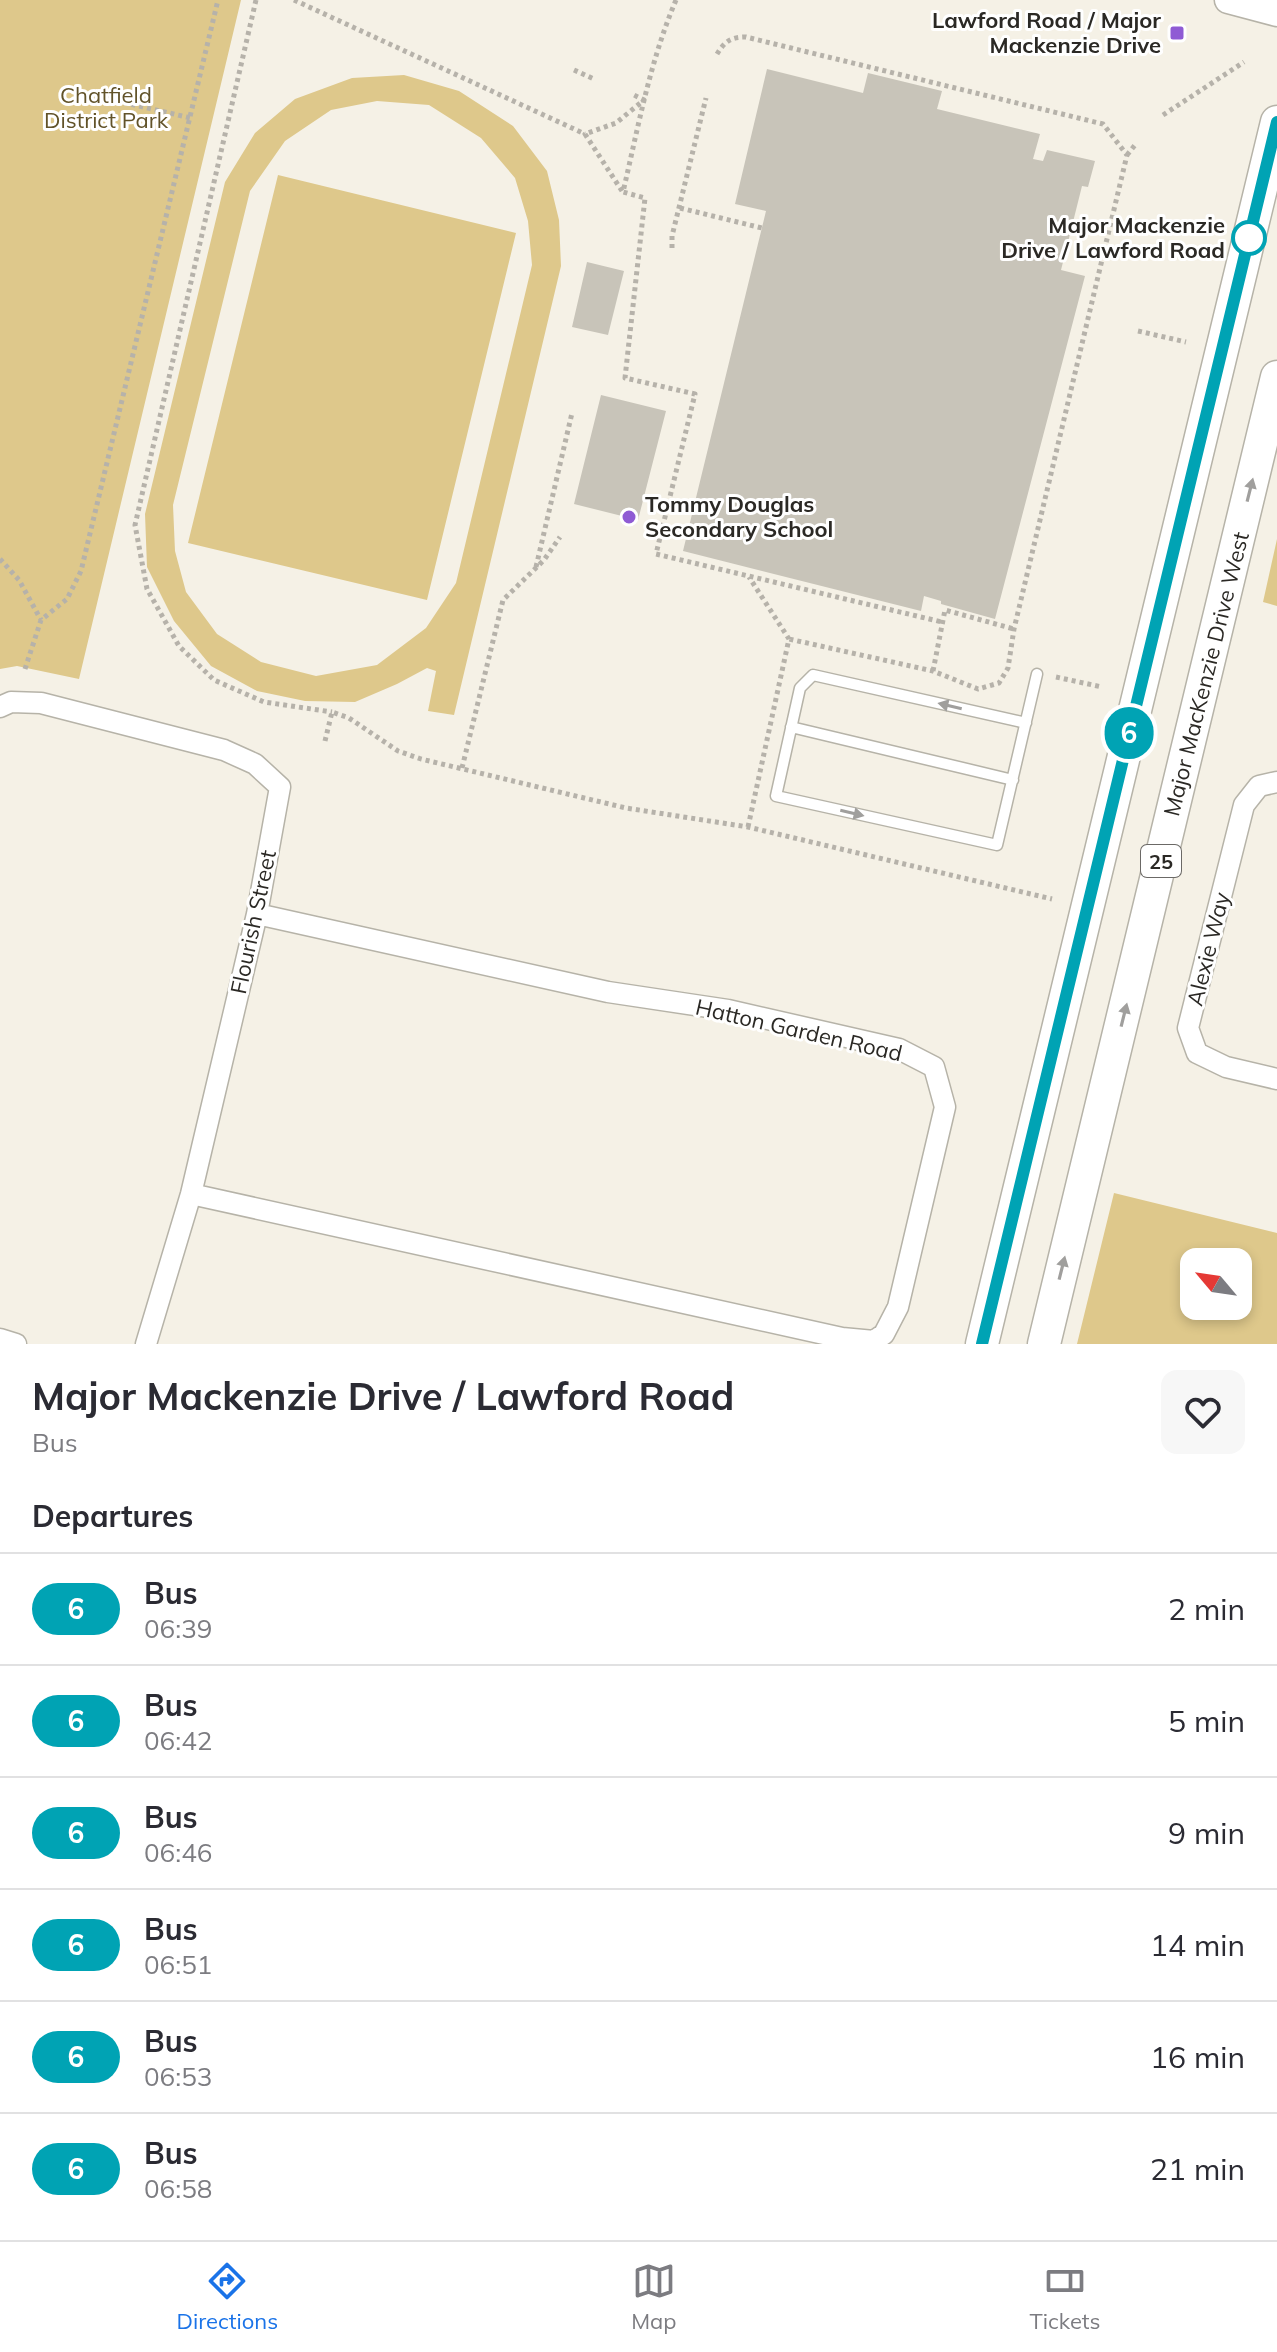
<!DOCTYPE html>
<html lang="en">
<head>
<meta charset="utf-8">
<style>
  :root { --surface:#fff; --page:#f7f7f7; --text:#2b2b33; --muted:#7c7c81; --line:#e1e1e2; --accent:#1a73e8 }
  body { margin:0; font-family:Mulish,sans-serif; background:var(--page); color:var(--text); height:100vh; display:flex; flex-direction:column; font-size:30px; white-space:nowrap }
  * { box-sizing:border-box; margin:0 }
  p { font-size:26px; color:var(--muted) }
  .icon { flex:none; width:44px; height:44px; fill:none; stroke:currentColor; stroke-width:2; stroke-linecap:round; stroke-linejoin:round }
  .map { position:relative; height:1344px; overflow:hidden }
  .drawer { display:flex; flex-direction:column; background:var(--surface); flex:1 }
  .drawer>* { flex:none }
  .badge { padding:0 16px; border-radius:26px; font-size:28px; line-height:52px }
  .needle { width:52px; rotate:299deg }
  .controls { position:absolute; left:1180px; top:1248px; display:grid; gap:16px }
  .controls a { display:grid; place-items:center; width:72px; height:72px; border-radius:16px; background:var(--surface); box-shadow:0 4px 12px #0003; font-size:40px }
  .map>.badge { position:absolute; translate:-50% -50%; box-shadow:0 0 0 4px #fff }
  h2 { padding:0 32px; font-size:30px; line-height:72px }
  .round { display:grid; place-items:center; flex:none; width:84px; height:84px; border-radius:16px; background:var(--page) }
  .overview { display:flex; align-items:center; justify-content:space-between; height:136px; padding:0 32px }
  h1 { font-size:38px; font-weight:700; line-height:60px }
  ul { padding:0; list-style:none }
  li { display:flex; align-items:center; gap:24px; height:112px; padding:0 32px; border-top:2px solid var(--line) }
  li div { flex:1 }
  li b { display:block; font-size:30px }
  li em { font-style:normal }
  li .badge { min-width:88px; font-weight:700; text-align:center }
  .menu { display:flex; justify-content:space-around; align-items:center; height:112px; border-top:2px solid var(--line); background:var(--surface); font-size:22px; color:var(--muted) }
  .menu a { display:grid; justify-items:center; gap:4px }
  .menu .active { color:var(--accent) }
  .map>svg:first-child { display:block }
  .green { fill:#dec88b; fill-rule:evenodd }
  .building { fill:#c8c4b9 }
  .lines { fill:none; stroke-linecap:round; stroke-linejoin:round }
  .service-casing { stroke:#b6b3a8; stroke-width:13 }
  .minor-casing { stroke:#b6b3a8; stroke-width:23 }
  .tertiary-casing { stroke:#b6b3a8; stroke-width:29 }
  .primary-casing { stroke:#b6b3a8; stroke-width:35 }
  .path { stroke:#b6b2aa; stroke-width:5; stroke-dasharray:4 4; stroke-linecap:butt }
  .service { stroke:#fff; stroke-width:10 }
  .minor { stroke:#fff; stroke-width:20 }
  .tertiary { stroke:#fff; stroke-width:26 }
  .primary { stroke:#fff; stroke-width:32 }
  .oneway { fill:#a09f9d }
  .line-casing { stroke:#fff; stroke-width:18 }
  .line { stroke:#00a3b4; stroke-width:12 }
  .poi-dot { fill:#8f5bd4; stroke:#fff; stroke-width:3 }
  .stop-dot { fill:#fff; stroke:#00a3b4; stroke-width:4 }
  .labels { text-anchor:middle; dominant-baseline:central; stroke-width:6; stroke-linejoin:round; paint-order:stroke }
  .shield { fill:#fff; stroke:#6b6966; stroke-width:2 }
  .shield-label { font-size:20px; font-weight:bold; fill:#2b2925 }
  .poi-label { font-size:22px; font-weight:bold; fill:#2b2925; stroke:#fff; text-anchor:end }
  .park-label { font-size:22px; fill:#625329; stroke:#fff }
  .stop-label { font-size:22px; font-weight:bold; fill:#2b2925; stroke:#fff; text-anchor:end }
  .street-label { font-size:22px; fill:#2b2925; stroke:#fff }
</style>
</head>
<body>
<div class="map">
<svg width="1277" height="1344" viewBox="0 0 1277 1344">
  <rect width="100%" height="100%" fill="#f5f1e6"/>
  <path class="green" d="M0 0H241L79 679 17 666 0 669Z
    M404 75 459 91 513 126 547 171 559 220 561 266 454 715 428 711 436 671 427 668 397 684 355 702 305 701 257 691 211 666 174 621 147 567 145 514 225 182 255 133 295 99 352 78ZM377 101 429 105 481 138 515 178 528 221 532 265 456 583 426 628 377 665 316 676 261 662 217 634 186 592 175 551 173 505 250 191 285 141 331 110Z
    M278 175 516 233 427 600 188 543Z
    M1277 539V606L1263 602Z
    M1114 1193 1277 1233V1344H1077ZM1194 1262H1238V1306H1194Z"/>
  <path class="building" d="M767 69 863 93 868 73 942 91 937 109 1040 134 1033 159 1043 161 1047 150 1095 161 1088 187 1082 186 1061 270 1085 276 995 619 941 604V601L924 596 921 611 683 551 766 211 735 204Z
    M587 262 624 271 608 335 572 327Z
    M601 395 666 411 638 520 574 504Z"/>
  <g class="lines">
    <defs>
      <path id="service" d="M1026 723 813 675 800 688 776 796 997 845 1037 674
        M791 727 1013 780"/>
      <path id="minor" d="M0 707 11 702 41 703 224 750 255 764 280 787 257 914 191 1194 146 1344
        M1277 782 1259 786 1244 805 1188 1028 1197 1053 1226 1067 1277 1079
        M191 1194 842 1338 874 1341 884 1334 898 1307 945 1107 934 1067 899 1049 728 1010 608 992 257 914
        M0 1339 16 1344"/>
      <path id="tertiary" d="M1228 0 1277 13"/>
      <path id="primary" d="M982 1344 1277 122
        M1044 1344 1277 377"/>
    </defs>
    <use href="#service" class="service-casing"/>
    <use href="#minor" class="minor-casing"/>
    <use href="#tertiary" class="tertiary-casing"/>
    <use href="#primary" class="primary-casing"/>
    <path class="path" d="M256 0 135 525 147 589 179 646 214 680 264 702 332 712
      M294 0 585 134
      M676 0C650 61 638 128 623 192L645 198 625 378 695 394 656 554 942 622
      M717 54C725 41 731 37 746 37L1103 124 1127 155 1014 629 1008 668 999 683 978 689 933 671 789 639
      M574 70 594 79
      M108 99 191 118
      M1163 115 1244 62
      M1127 155 1135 145
      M622 191 585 134 616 123 644 100 634 95
      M680 208 762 228
      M672 248V236L706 98
      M1138 331 1186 342
      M0 559 19 580 41 620
      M536 567 572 413
      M25 669 41 620 67 599 81 571 218 0
      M933 671 945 610 1014 629
      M1056 677 1102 687
      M325 741 332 712 349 718 398 751 421 759 626 808 748 827 1052 899
      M462 768 503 600 544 560 560 537
      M748 827 789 639 749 577"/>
    <use href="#service" class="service"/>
    <use href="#minor" class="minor"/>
    <use href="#tertiary" class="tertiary"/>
    <use href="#primary" class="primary"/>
  </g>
  <defs><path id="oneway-solid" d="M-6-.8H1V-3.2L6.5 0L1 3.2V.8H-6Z" transform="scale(2)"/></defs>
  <g class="oneway">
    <use href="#oneway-solid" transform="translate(1250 490) rotate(-76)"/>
    <use href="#oneway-solid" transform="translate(950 706) rotate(-167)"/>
    <use href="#oneway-solid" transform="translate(852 813) rotate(13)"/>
    <use href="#oneway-solid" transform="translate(1124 1015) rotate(-76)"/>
    <use href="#oneway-solid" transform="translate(1062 1268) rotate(-76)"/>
  </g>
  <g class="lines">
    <defs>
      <path id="line" d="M982 1344 1277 122"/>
    </defs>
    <use href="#line" class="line-casing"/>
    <use href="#line" class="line"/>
  </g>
  <g class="poi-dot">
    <rect x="1169" y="25" width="16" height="16" rx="4"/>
    <circle cx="629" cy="517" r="8"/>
  </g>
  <circle class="stop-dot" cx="1249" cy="238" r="16"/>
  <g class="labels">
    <rect class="shield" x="1141" y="845" width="40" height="32" rx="6"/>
    <g class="shield-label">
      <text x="1161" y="861">25</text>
    </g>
    <g class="poi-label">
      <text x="1161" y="20">Lawford Road / Major<tspan x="1161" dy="25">Mackenzie Drive</tspan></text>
      <text x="645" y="504" text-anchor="start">Tommy Douglas<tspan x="645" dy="25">Secondary School</tspan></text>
    </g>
    <g class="park-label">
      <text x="106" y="95">Chatfield<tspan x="106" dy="25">District Park</tspan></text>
    </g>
    <g class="stop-label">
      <text x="1225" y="225">Major Mackenzie<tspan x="1225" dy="25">Drive / Lawford Road</tspan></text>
    </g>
    <g class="street-label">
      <text transform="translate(1206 674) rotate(-76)">Major MacKenzie Drive West</text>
      <text transform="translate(253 922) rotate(-78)">Flourish Street</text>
      <text transform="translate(1208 949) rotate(-76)">Alexie Way</text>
      <text transform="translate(799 1030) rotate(13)">Hatton Garden Road</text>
    </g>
  </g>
</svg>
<div class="controls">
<a><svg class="needle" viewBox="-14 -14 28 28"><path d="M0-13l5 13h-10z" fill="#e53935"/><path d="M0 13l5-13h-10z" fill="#7c7c81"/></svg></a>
</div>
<b class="badge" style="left:1129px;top:733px;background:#00a3b4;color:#fff">6</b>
</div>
<section class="drawer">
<div class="overview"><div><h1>Major Mackenzie Drive / Lawford Road</h1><p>Bus</p></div><a class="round"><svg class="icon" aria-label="heart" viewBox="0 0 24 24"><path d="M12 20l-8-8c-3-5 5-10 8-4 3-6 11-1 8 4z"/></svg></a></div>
<h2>Departures</h2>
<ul>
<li><span class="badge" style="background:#00a3b4;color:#fff">6</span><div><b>Bus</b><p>06:39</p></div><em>2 min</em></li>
<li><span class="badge" style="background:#00a3b4;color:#fff">6</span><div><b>Bus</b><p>06:42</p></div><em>5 min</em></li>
<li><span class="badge" style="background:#00a3b4;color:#fff">6</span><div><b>Bus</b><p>06:46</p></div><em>9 min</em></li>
<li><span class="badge" style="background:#00a3b4;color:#fff">6</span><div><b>Bus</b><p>06:51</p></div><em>14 min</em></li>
<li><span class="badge" style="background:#00a3b4;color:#fff">6</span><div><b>Bus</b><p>06:53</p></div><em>16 min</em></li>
<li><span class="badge" style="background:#00a3b4;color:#fff">6</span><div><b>Bus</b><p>06:58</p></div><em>21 min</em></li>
</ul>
</section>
<nav class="menu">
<a class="active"><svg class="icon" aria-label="directions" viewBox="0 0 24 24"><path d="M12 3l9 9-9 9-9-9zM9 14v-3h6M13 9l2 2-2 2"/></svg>Directions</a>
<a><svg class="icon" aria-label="map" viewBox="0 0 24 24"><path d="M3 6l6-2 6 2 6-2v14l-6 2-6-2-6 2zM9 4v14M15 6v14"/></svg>Map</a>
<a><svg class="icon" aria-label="tickets" viewBox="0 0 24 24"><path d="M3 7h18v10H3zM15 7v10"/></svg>Tickets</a>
</nav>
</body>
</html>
